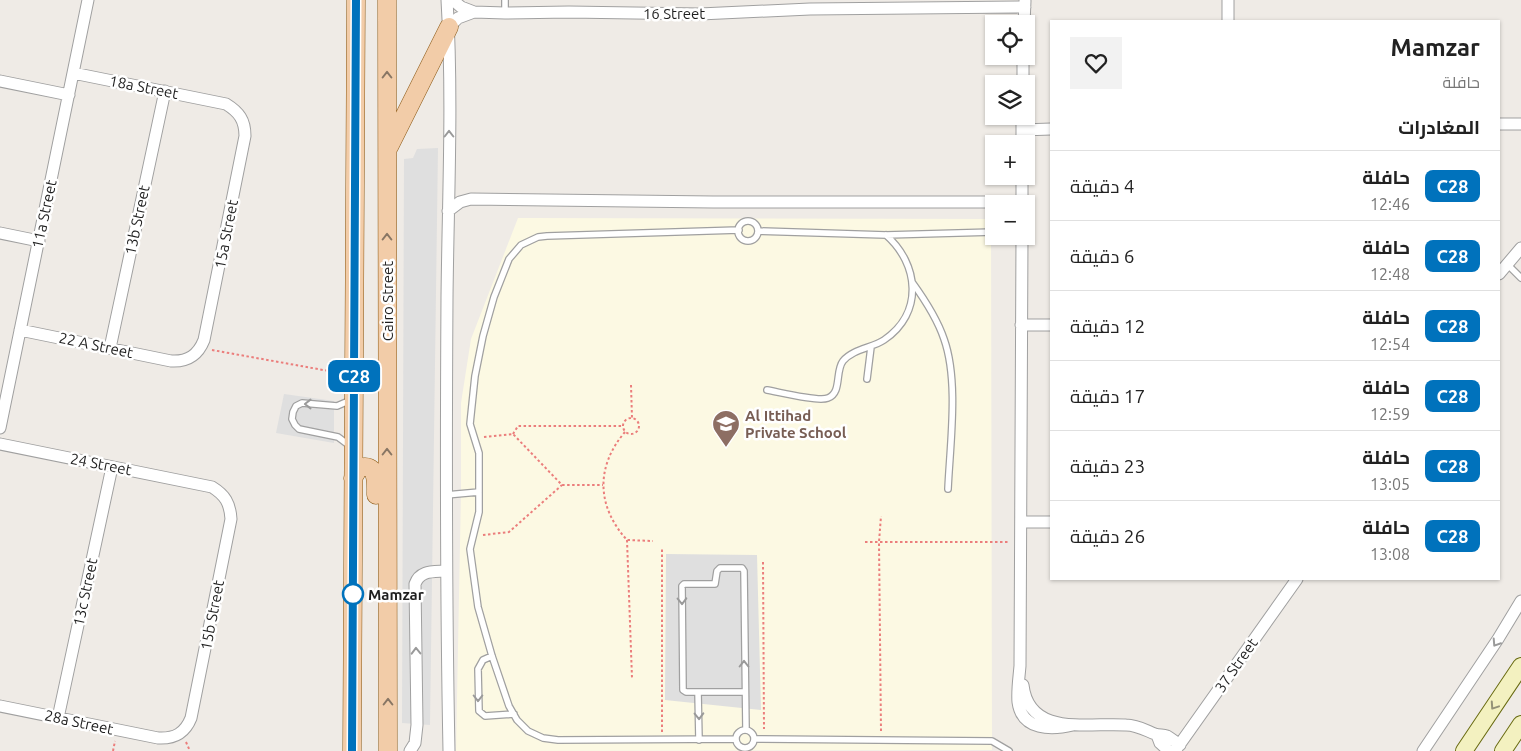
<!DOCTYPE html>
<html lang="ar">
<head>
<meta charset="utf-8">
<style>
  :root { --surface:#fff; --page:#f2f2f2; --text:#222; --muted:#767676; --line:#e0e0e0 }
  body { margin:0; font-family:Ubuntu,Cairo,sans-serif; background:var(--page); color:var(--text); direction:rtl; height:100vh; display:flex; flex-direction:column; font-size:19px; white-space:nowrap }
  * { box-sizing:border-box; margin:0 }
  p { font-size:16px; color:var(--muted) }
  .icon { flex:none; width:28px; height:28px; fill:none; stroke:currentColor; stroke-width:2; stroke-linecap:round; stroke-linejoin:round }
  .map { position:relative; flex:1; overflow:hidden; direction:ltr }
  .panel { position:absolute; left:1050px; top:20px; width:450px; height:560px; display:flex; flex-direction:column; background:var(--surface); border-radius:0px; box-shadow:0 1px 4px #0004; direction:rtl }
  .panel>* { flex:none }
  .badge { padding:0 10px; border-radius:8px; font-size:18px; line-height:32px }
  .tools { position:absolute; left:985px; top:15px; display:grid; gap:10px }
  .tools a { display:grid; place-items:center; width:50px; height:50px; border-radius:0px; background:var(--surface); box-shadow:0 1px 4px #0004; font-size:25px }
  .map>.badge { position:absolute; translate:-50% -50%; box-shadow:0 0 0 2px #fff }
  h2 { padding:0 20px; font-size:19px; line-height:45px }
  .round { display:grid; place-items:center; flex:none; width:52px; height:52px; border-radius:0px; background:var(--page) }
  .headline { display:flex; align-items:center; justify-content:space-between; height:85px; padding:0 20px }
  h1 { font-size:24px; font-weight:700; line-height:38px }
  ul { padding:0; list-style:none }
  li { display:flex; align-items:center; gap:15px; height:70px; padding:0 20px; border-top:1px solid var(--line) }
  li div { flex:1 }
  li b { display:block; font-size:19px }
  li em { font-style:normal }
  li .badge { min-width:55px; font-weight:700; text-align:center }
  .map>svg:first-child { display:block }
  .education { fill:#fcf9e3 }
  .parking { fill:#dfdfdf }
  .lines { fill:none; stroke-linecap:round; stroke-linejoin:round }
  .lane-casing { stroke:#a0a0a0; stroke-width:8 }
  .street-casing { stroke:#a0a0a0; stroke-width:13 }
  .secondary-casing { stroke:#696b11; stroke-width:18 }
  .primary-casing { stroke:#8a5711; stroke-width:19 }
  .path { stroke:#eb7e7c; stroke-width:2; stroke-dasharray:2.5 2.5; stroke-linecap:butt }
  .lane { stroke:#fff; stroke-width:5.5 }
  .street { stroke:#fff; stroke-width:11 }
  .secondary { stroke:#f3f1c0; stroke-width:16 }
  .primary { stroke:#f2cca8; stroke-width:18 }
  .oneway { stroke:#887664 }
  .oneway2 { stroke:#9a9a9a }
  .oneway3 { stroke:#949278 }
  .line-casing { stroke:#fff; stroke-width:11 }
  .line { stroke:#0072bc; stroke-width:8 }
  .stop-dot { fill:#fff; stroke:#0072bc; stroke-width:2.5 }
  .labels { text-anchor:middle; dominant-baseline:central; stroke-width:5; stroke-linejoin:round; paint-order:stroke }
  .street-label { font-size:15px; fill:#1f1f1f; stroke:#fff }
  .education-label { font-size:15px; font-weight:bold; fill:#785e54; stroke:#fff; text-anchor:start }
  .stop-label { font-size:15px; font-weight:bold; fill:#1f1f1f; stroke:#fff; text-anchor:start }
</style>
</head>
<body>
<div class="map">
<svg width="1521" height="751" viewBox="0 0 1521 751">
  <rect width="100%" height="100%" fill="#efebe6"/>
  <path class="education" d="M518 218 991 219 992 750 456 751 461 493V403L471 339Z"/>
  <path class="parking" d="M438 148 430 725 402 723 404 159 413 158 417 149Z
    M284 394 334 401V443L276 433Z
    M666 554 757 555 761 710 665 700Z"/>
  <g class="lines">
    <defs>
      <path id="lane" d="M505 13V0
        M738 231a10 10 0 1 1 20 0a10 10 0 1 1-20 0Z
        M758 231 886 235 994 232
        M1507 264 1521 278
        M912 282C925 300 937 318 944 339 959 381 950 444 948 489
        M867 379 871 347
        M767 390C779 392 818 402 828 398 842 393 835 371 843 361 853 349 872 348 884 340 924 313 919 264 886 235
        M350 446 338 437 299 429 295 425 292 419 293 412 296 406 302 403 337 406 351 400
        M446 495 479 492
        M492 656 483 660 478 669 479 711 485 716 514 714
        M698 692 699 740
        M744 692H686L683 690 682 586 684 584H715L717 571 720 568H742L744 571 746 730
        M736 739a9 9 0 1 1 18 0a9 9 0 1 1-18 0Z
        M736 739 558 740 543 738 528 731 517 720 509 706 492 656 478 607 470 549 479 512V453L470 424 475 376 483 336 494 297 509 259 521 245 538 237 547 236 739 230
        M754 739 992 741 1009 751"/>
      <path id="street" d="M447 0C453 99 448 199 447 298 446 449 446 600 449 751
        M453 0 461 7 474 12 505 13 569 12 700 14 810 9 1025 7
        M1228 0V21
        M1024 24 1025 1
        M449 27 458 18 474 12
        M0 81 69 95
        M1023 84V56
        M1499 124H1521
        M1022 130 1051 129
        M1022 144V116
        M1022 204V176
        M448 211 460 202 471 199 713 202H1022
        M0 233 39 241
        M1022 236 1020 666C1019 678 1017 690 1018 702 1022 731 1052 730 1073 725
        M1499 274 1521 248
        M1021 325H1051
        M20 330 171 361C188 362 198 355 204 340L245 136C245 120 239 112 226 104L73 73
        M110 348 165 91
        M0 428 88 0
        M0 444 212 487C225 495 230 503 231 519L191 718C185 733 175 739 158 738L0 706
        M1021 522H1051
        M1023 685C1029 738 1090 722 1126 725 1137 725 1145 730 1155 734 1159 735 1163 735 1167 736 1171 738 1175 742 1180 745
        M58 718 112 467
        M1157 735 1160 743 1169 751
        M410 751 415 743 417 725 415 584C420 570 433 572 446 571
        M1175 751 1297 579
        M1423 751 1498 639 1521 601"/>
      <path id="secondary" d="M1464 751 1521 666
        M1503 751 1521 724"/>
      <path id="primary" d="M387 0 388 751
        M389 147 449 27
        M353 478 359 468C378 462 376 483 376 495
        M352 751 356 0"/>
    </defs>
    <use href="#lane" class="lane-casing"/>
    <use href="#street" class="street-casing"/>
    <use href="#secondary" class="secondary-casing"/>
    <use href="#primary" class="primary-casing"/>
    <path class="path" d="M212 350 340 373
      M631 385 632 418
      M623 426a8 8 0 1 1 16 0a8 8 0 1 1-16 0Z
      M625 432C595 467 597 507 627 540L653 541
      M513 434 518 426H622
      M484 437 513 434 562 485H603
      M483 535 509 532 562 485
      M627 540 632 678
      M865 542H1008
      M763 562 764 729
      M881 731 879 542 881 516
      M662 732V549
      M186 742 190 751
      M113 751 115 741"/>
    <use href="#lane" class="lane"/>
    <use href="#street" class="street"/>
    <use href="#secondary" class="secondary"/>
    <use href="#primary" class="primary"/>
  </g>
  <defs><path id="oneway-chevron" d="M-2-3.5L2.5 0L-2 3.5" fill="none" stroke-width="1.6" stroke-linecap="round" stroke-linejoin="round" transform="scale(1.25)"/></defs>
  <g class="oneway">
    <use href="#oneway-chevron" transform="translate(387 75) rotate(-90)"/>
    <use href="#oneway-chevron" transform="translate(387 237) rotate(-90)"/>
    <use href="#oneway-chevron" transform="translate(387 452) rotate(-90)"/>
    <use href="#oneway-chevron" transform="translate(388 702) rotate(-90)"/>
  </g>
  <g class="oneway2">
    <use href="#oneway-chevron" transform="translate(449 134) rotate(-90)"/>
    <use href="#oneway-chevron" transform="translate(308 404) rotate(-180)"/>
    <use href="#oneway-chevron" transform="translate(682 601) rotate(89)"/>
    <use href="#oneway-chevron" transform="translate(1496 643) rotate(123)"/>
    <use href="#oneway-chevron" transform="translate(416 651) rotate(-91)"/>
    <use href="#oneway-chevron" transform="translate(744 664) rotate(-90)"/>
    <use href="#oneway-chevron" transform="translate(478 698) rotate(90)"/>
    <use href="#oneway-chevron" transform="translate(699 716) rotate(89)"/>
  </g>
  <use class="oneway3" href="#oneway-chevron" transform="translate(1494 706) rotate(124)"/>
  <g class="lines">
    <defs>
      <path id="line" d="M352 751 356 0"/>
    </defs>
    <use href="#line" class="line-casing"/>
    <use href="#line" class="line"/>
  </g>
  <defs>
    <symbol id="school-pin" viewBox="-11 -11 22 30"><path d="M0 17L-7.5 6A9.5 9.5 0 1 1 7.5 6Z" fill="#8d6e63" stroke="#fff"/><path d="M0-5L7-2L0 1L-7-2ZM-4 1L0 2.5L4 1V4Q0 6-4 4Z" fill="#fff"/></symbol>
  </defs>
  <g fill-rule="evenodd">
    <use href="#school-pin" x="710" y="408" width="32" height="43"/>
  </g>
  <circle class="stop-dot" cx="353" cy="594" r="10"/>
  <g class="labels">
    <g class="street-label">
      <text x="674" y="13">16 Street</text>
      <text transform="translate(144 87) rotate(11)">18a Street</text>
      <text transform="translate(44 214) rotate(-78)">11a Street</text>
      <text transform="translate(137 220) rotate(-78)">13b Street</text>
      <text transform="translate(226 234) rotate(-79)">15a Street</text>
      <text transform="translate(387 301) rotate(-90)">Cairo Street</text>
      <text transform="translate(96 345) rotate(12)">22 A Street</text>
      <text transform="translate(101 464) rotate(11)">24 Street</text>
      <text transform="translate(85 592) rotate(-78)">13c Street</text>
      <text transform="translate(212 615) rotate(-79)">15b Street</text>
      <text transform="translate(1236 665) rotate(-55)">37 Street</text>
      <text transform="translate(79 722) rotate(12)">28a Street</text>
    </g>
    <g class="education-label">
      <text x="745" y="415">Al Ittihad<tspan x="745" dy="17">Private School</tspan></text>
    </g>
    <g class="stop-label">
      <text x="368" y="594">Mamzar</text>
    </g>
  </g>
</svg>
<div class="tools">
<a><svg class="icon" aria-label="locate" viewBox="0 0 24 24"><circle cx="12" cy="12" r="6"/><path d="M12 2v4M12 18v4M2 12h4M18 12h4"/></svg></a>
<a><svg class="icon" aria-label="layers" viewBox="0 0 24 24"><path d="M12 4l9 5-9 5-9-5zM3 14l9 5 9-5"/></svg></a>
<a>+</a>
<a>−</a>
</div>
<b class="badge" style="left:354px;top:376px;background:#0072bc;color:#fff">C28</b>
<section class="panel">
<div class="headline"><div><h1>Mamzar</h1><p>حافلة</p></div><a class="round"><svg class="icon" aria-label="heart" viewBox="0 0 24 24"><path d="M12 20l-8-8c-3-5 5-10 8-4 3-6 11-1 8 4z"/></svg></a></div>
<h2>المغادرات</h2>
<ul>
<li><span class="badge" style="background:#0072bc;color:#fff">C28</span><div><b>حافلة</b><p>12:46</p></div><em>4 دقيقة</em></li>
<li><span class="badge" style="background:#0072bc;color:#fff">C28</span><div><b>حافلة</b><p>12:48</p></div><em>6 دقيقة</em></li>
<li><span class="badge" style="background:#0072bc;color:#fff">C28</span><div><b>حافلة</b><p>12:54</p></div><em>12 دقيقة</em></li>
<li><span class="badge" style="background:#0072bc;color:#fff">C28</span><div><b>حافلة</b><p>12:59</p></div><em>17 دقيقة</em></li>
<li><span class="badge" style="background:#0072bc;color:#fff">C28</span><div><b>حافلة</b><p>13:05</p></div><em>23 دقيقة</em></li>
<li><span class="badge" style="background:#0072bc;color:#fff">C28</span><div><b>حافلة</b><p>13:08</p></div><em>26 دقيقة</em></li>
</ul>
</section>
</div>
</body>
</html>
